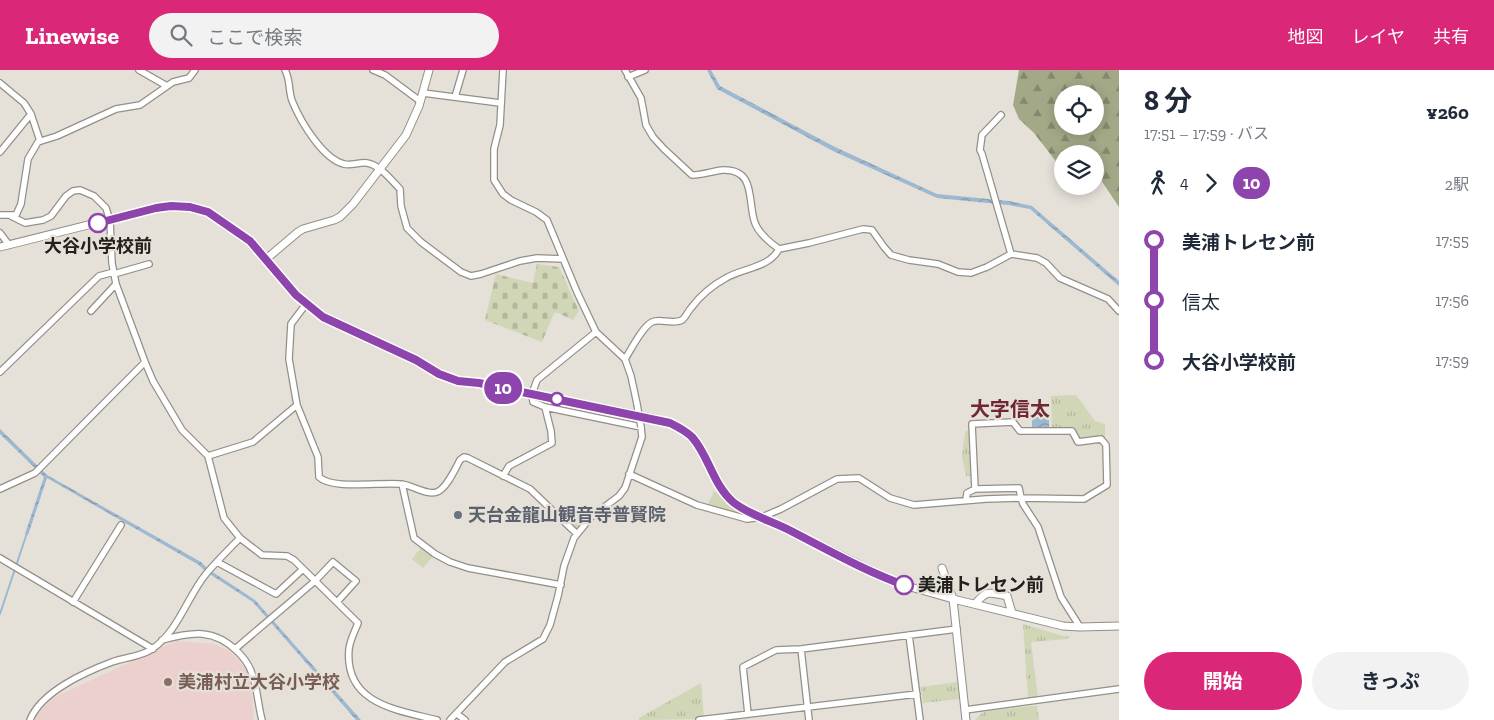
<!DOCTYPE html>
<html lang="ja">
<head>
<meta charset="utf-8">
<style>
  :root { --surface:#fff; --page:#f2f2f3; --text:#1f2937; --muted:#747a83; --accent:#db2777 }
  body { margin:0; font-family:"Zilla Slab","Noto Sans JP",serif; background:var(--page); color:var(--text); height:100vh; display:flex; flex-direction:column; font-size:19px; white-space:nowrap }
  * { box-sizing:border-box; margin:0 }
  p { font-size:16px; color:var(--muted) }
  .icon { flex:none; width:28px; height:28px; fill:none; stroke:currentColor; stroke-width:2; stroke-linecap:round; stroke-linejoin:round }
  .map { position:relative; flex:1; overflow:hidden }
  .panel { display:flex; flex-direction:column; background:var(--surface); width:375px }
  .panel>* { flex:none }
  .badge { padding:0 10px; border-radius:16px; font-size:18px; line-height:32px }
  .controls { position:absolute; left:1054px; top:15px; display:grid; gap:10px }
  .controls a { display:grid; place-items:center; width:50px; height:50px; border-radius:50%; background:var(--surface); box-shadow:0 2px 12px #0003; font-size:25px }
  .map>.badge { position:absolute; translate:-50% -50%; box-shadow:0 0 0 2px #fff }
  .legs { display:flex; align-items:center; gap:8px; height:55px; padding:0 25px; font-size:16px }
  .legs p { margin-inline-start:auto }
  .head { display:flex; align-items:center; justify-content:space-between; height:85px; padding:0 25px }
  h1 { font-size:28px; font-weight:700; line-height:38px }
  .primary-button { display:flex; gap:10px; margin-top:auto; padding:10px 25px }
  .primary-button a { flex:1; height:58px; border-radius:30px; background:var(--accent); color:#fff; font-size:20px; font-weight:700; line-height:58px; text-align:center }
  .primary-button a+a { background:var(--page); color:var(--text) }
  ul { padding:0 25px; list-style:none }
  li { display:flex; align-items:center; gap:18px; height:60px; font-size:19px }
  li i { display:grid; place-items:center; width:8px; height:100%; margin:0 6px; background:currentColor }
  li i::after { content:''; width:12px; height:12px; margin:-6px; border:4px solid; border-radius:50%; background:var(--surface) }
  li p { margin-inline-start:auto }
  li:first-child i { background:linear-gradient(#0000 50%,currentColor 0) }
  li:last-child i { background:linear-gradient(currentColor 50%,#0000 0) }
  header { display:flex; align-items:center; gap:30px; box-sizing:border-box; height:70px; padding:0 25px; background:var(--accent); color:#fff }
  header strong { font-size:24px }
  nav { display:flex; gap:28px; margin-inline-start:auto; font-size:18px }
  .search { width:350px; height:45px; background:var(--page); display:flex; align-items:center; gap:12px; box-sizing:border-box; padding:0 18px; border-radius:28px; color:var(--muted); font-size:19px }
  main { display:flex; flex:1; min-height:0 }
  .map>svg:first-child { display:block }
  .education { fill:#ebd0cd }
  .green { fill:#d1d6b7 }
  .forest { fill:url(#forest-firs); fill-rule:evenodd }
  .cemetery { fill:url(#cemetery-stones) }
  .park { fill:url(#park-tufts) }
  .water { fill:url(#water-waves) }
  .lines { fill:none; stroke-linecap:round; stroke-linejoin:round }
  .stream { stroke:#9db9d2; stroke-width:2 }
  .minor-casing { stroke:#948f87; stroke-width:8 }
  .tertiary-casing { stroke:#948f87; stroke-width:9 }
  .minor { stroke:#fff; stroke-width:5.5 }
  .tertiary { stroke:#fff; stroke-width:7 }
  .minor-bridge-casing { stroke:#948f87; stroke-width:8; stroke-linecap:butt }
  .minor-bridge { stroke:#fff; stroke-width:5.5 }
  .line-1-casing { stroke:#fff; stroke-width:11 }
  .line-1 { stroke:#8e44ad; stroke-width:8 }
  .stop-1-dot { fill:#fff; stroke:#8e44ad; stroke-width:2.5 }
  .worship-dot { fill:#6b7280; stroke:#e5e0d8; stroke-width:2 }
  .education-dot { fill:#8d6e63; stroke:#e5e0d8; stroke-width:2 }
  .labels { text-anchor:middle; dominant-baseline:central; stroke-width:4.5; stroke-linejoin:round; paint-order:stroke }
  .stop-label { font-size:18px; font-weight:bold; fill:#22201d; stroke:#e5e0d8 }
  .worship-label { font-size:18px; font-weight:bold; fill:#5b616d; stroke:#e5e0d8; text-anchor:start }
  .education-label { font-size:18px; font-weight:bold; fill:#785e54; stroke:#e5e0d8; text-anchor:start }
  .quarter-label { font-size:20px; font-weight:bold; fill:#6f2833; stroke:#e5e0d8 }
</style>
</head>
<body>
<header>
<strong>Linewise</strong>
<div class="search"><svg class="icon" aria-label="search" viewBox="0 0 24 24"><circle cx="10" cy="10" r="6"/><path d="M15 15l6 6"/></svg>ここで検索</div>
<nav><a>地図</a><a>レイヤ</a><a>共有</a></nav>
</header>
<main>
<div class="map">
<svg width="1119" height="650" viewBox="0 0 1119 650">
  <defs>
    <pattern id="forest-firs" width="22" height="20" patternUnits="userSpaceOnUse" patternTransform="scale(1.25)"><rect width="22" height="20" fill="#a3a987"/><path d="M5 1l3.5 6h-7zM16 11l3.5 6h-7z" fill="#84896e"/></pattern>
    <pattern id="cemetery-stones" width="16" height="16" patternUnits="userSpaceOnUse" patternTransform="scale(1.25)"><rect width="16" height="16" fill="#d1d6b7"/><path d="M2 7V4a2 2 0 0 1 4 0v3zM10 15v-3a2 2 0 0 1 4 0v3z" fill="#b3b79d"/></pattern>
    <pattern id="park-tufts" width="24" height="20" patternUnits="userSpaceOnUse" patternTransform="scale(1.25)"><rect width="24" height="20" fill="#d1d6b7"/><path d="M3 7l-1-3M5 7V3M7 7l1-3M15 17l-1-3M17 17v-4M19 17l1-3" fill="none" stroke="#b3b79d"/></pattern>
    <pattern id="water-waves" width="16" height="10" patternUnits="userSpaceOnUse" patternTransform="scale(1.25)"><rect width="16" height="10" fill="#9db9d2"/><path d="M0 5q4-4 8 0t8 0" fill="none" stroke="#8096aa"/></pattern>
  </defs>
  <rect width="100%" height="100%" fill="#e5e0d8"/>
  <path class="education" d="M176 571 214 574 228 580 239 590 247 601 251 615 254 650H35L37 644 55 627Z"/>
  <path class="green" d="M714 421 745 444 740 447 707 437Z
    M591 437 597 442 577 464 567 455 572 448 577 450Z
    M423 475 435 484 423 498 412 489Z"/>
  <path class="forest" d="M1019 0H1119V137L1101 110 1095 107V84H1062V95L1058 94 1034 63 1019 49 1013 35ZM1062 24H1095V56H1062Z"/>
  <path class="cemetery" d="M537 194 559 197 579 241 573 250 558 243H554L542 272 485 250 496 204 533 213Z"/>
  <path class="park" d="M1076 325 1095 351 1105 354V368L1078 372 1072 361H1052L1051 326Z
    M972 358 974 406H966L962 386 965 362Z
    M1023 554 1063 566H1070L1067 569 1031 572 1038 627 1028 628Z
    M958 612 960 629 923 633 921 617Z
    M701 613 704 649 639 650V648Z
    M1030 636H1037L1039 650H975L983 642Z"/>
  <path class="water" d="M707 0H711L720 16 835 77 937 124 1009 131 1032 136 1119 211V216L1030 139 1008 135 937 128 833 81 717 19Z
    M1049 343V358L1032 357V344Z
    M0 359 47 405 201 492 208 499 255 530 361 650H356L253 532 205 501 199 495 47 408 28 465 25 464 44 407 0 364Z"/>
  <g class="lines">
    <path class="stream" d="M0 544 27 463"/>
    <defs>
      <path id="minor" d="M139 0 167 16
        M285 0C291 11 288 23 293 33 301 52 323 89 344 94 351 96 359 92 367 93 380 95 391 110 400 119L401 136 407 158 421 172 461 202 471 206 481 204 520 191 537 188 563 189
        M373 0 385 5 420 31
        M503 0 500 55 494 79V110L503 124 511 130 536 142 547 150 577 222 596 262 625 289 631 306 637 334
        M625 0 641 28 646 55 653 67 664 79 692 105C702 105 713 101 723 100 755 99 748 129 754 150 757 162 769 172 779 179L809 173 863 159 872 160 884 177 891 185 909 190 938 194 958 202 971 203 987 197 1011 184 1037 188 1046 193 1060 208 1108 229 1119 241
        M628 7 645 0
        M0 13 24 33 31 44
        M423 23 500 33
        M455 27 463 0
        M1001 45 982 65 980 80 982 84 1011 184
        M0 82 31 44 40 71
        M0 145H16L21 134 28 89 38 72 57 66 116 39 140 35 173 12 189 8 195 0
        M11 146 25 153 43 150 51 146 66 126 73 121 80 120 94 126 106 138 110 151 112 193 116 214 145 292 153 311 182 360 208 386 224 448 240 468 262 485 287 486 294 490 358 553C355 561 350 570 349 579 344 634 397 640 437 650
        M0 163 9 175
        M114 204 149 194
        M306 234 291 254 289 289 297 335 318 387 319 407C332 420 381 412 400 414 411 414 426 426 437 422 447 418 455 399 460 390L464 387 468 388 530 419 577 464
        M91 241 116 214
        M625 289C631 280 642 257 652 252 660 248 673 255 682 250 686 247 688 241 691 238 700 226 713 215 726 208 743 198 769 198 779 179
        M0 302 99 206 114 202
        M1013 352 1020 361H1072L1078 372 1101 369 1106 375 1107 415 1084 429 1021 428 1019 418 975 419 972 354Z
        M208 386 253 372 297 335
        M629 404 697 435 747 449 762 447 781 439 837 409 859 408 890 428 914 435 986 429 1021 428 1023 434 1038 457 1061 527 1080 557
        M503 406 509 396 552 373 551 361 545 337
        M402 414 414 468 435 484 450 492 468 498 561 515
        M0 419 35 403 145 292
        M966 430 967 423 975 419
        M0 488 153 579
        M217 492 276 524 303 499
        M73 532 121 455
        M909 565 920 650
        M162 570C192 562 214 558 238 582 244 588 248 593 251 601 257 615 258 635 262 650
        M235 579 315 511 333 492 356 511 337 532
        M801 579 809 650
        M965 640 1119 619
        M457 644 465 650
        M748 644 743 597 776 580 801 579 957 559
        M30 650C41 622 85 602 112 592 125 587 141 587 152 579 178 562 187 527 206 504 216 492 228 480 240 468
        M450 650 505 592 543 569 550 555 558 526 564 496 574 468 591 447 619 426 625 418 642 367 641 357 545 337 533 332 532 324 537 310 596 262
        M699 650 917 624"/>
      <path id="tertiary" d="M0 177 156 138 181 136 199 139 208 142 250 171 296 225 323 247 416 290 439 304 458 311 479 313 656 349 670 353 691 366 699 375 724 423 732 432 743 439 789 460 886 508 907 516 953 529 1063 556 1080 557 1119 556
        M265 190 298 162 303 159 334 150 340 147 353 134 406 65 419 36 429 0
        M942 498 953 529 966 650
        M975 534C987 520 989 522 1007 526L1012 543"/>
    </defs>
    <use href="#minor" class="minor-casing"/>
    <use href="#tertiary" class="tertiary-casing"/>
    <use href="#minor" class="minor"/>
    <use href="#tertiary" class="tertiary"/>
    <defs>
      <path id="minor-bridge" d="M637 334 641 357"/>
    </defs>
    <use href="#minor-bridge" class="minor-bridge-casing"/>
    <use href="#minor-bridge" class="minor-bridge"/>
  </g>
  <g class="lines">
    <defs>
      <path id="line-1" d="M98 153 156 138 171 136 190 137 208 142 250 171 296 225 323 247 416 290 439 304 458 311 479 313 670 353C678 357 686 361 692 367 709 386 713 415 733 432 749 445 772 451 791 461 828 480 865 501 904 515"/>
    </defs>
    <use href="#line-1" class="line-1-casing"/>
    <use href="#line-1" class="line-1"/>
  </g>
  <g class="stop-1-dot">
    <circle cx="98" cy="153" r="9"/>
    <circle cx="557" cy="329" r="6"/>
    <circle cx="904" cy="515" r="9"/>
  </g>
  <circle class="worship-dot" cx="458" cy="445" r="5"/>
  <circle class="education-dot" cx="168" cy="612" r="5"/>
  <g class="labels">
    <g class="stop-label">
      <text x="98" y="176">大谷小学校前</text>
      <text x="918" y="515" text-anchor="start">美浦トレセン前</text>
    </g>
    <g class="worship-label">
      <text x="468" y="445">天台金龍山観音寺普賢院</text>
    </g>
    <g class="education-label">
      <text x="178" y="612">美浦村立大谷小学校</text>
    </g>
    <g class="quarter-label">
      <text x="1010" y="339">大字信太</text>
    </g>
  </g>
</svg>
<div class="controls">
<a><svg class="icon" aria-label="locate" viewBox="0 0 24 24"><circle cx="12" cy="12" r="6"/><path d="M12 2v4M12 18v4M2 12h4M18 12h4"/></svg></a>
<a><svg class="icon" aria-label="layers" viewBox="0 0 24 24"><path d="M12 4l9 5-9 5-9-5zM3 14l9 5 9-5"/></svg></a>
</div>
<b class="badge" style="left:503px;top:318px;background:#8e44ad;color:#fff">10</b>
</div>
<section class="panel">
<div class="head"><div><h1>8 分</h1><p>17:51 – 17:59 · バス</p></div><b>¥260</b></div>
<div class="legs"><svg class="icon" aria-label="walk" viewBox="0 0 24 24"><circle cx="13" cy="4" r="2"/><path d="M13 8l-2 6 4 7M11 14l-3 7M7 12l3-4h3l4 4"/></svg>4<svg class="icon" aria-label="forward" viewBox="0 0 24 24"><path d="M9 5l7 7-7 7"/></svg><b class="badge" style="background:#8e44ad;color:#fff">10</b><p>2駅</p></div>
<ul>
<li><i style="color:#8e44ad"></i><b>美浦トレセン前</b><p>17:55</p></li>
<li><i style="color:#8e44ad"></i><span>信太</span><p>17:56</p></li>
<li><i style="color:#8e44ad"></i><b>大谷小学校前</b><p>17:59</p></li>
</ul>
<div class="primary-button"><a>開始</a><a>きっぷ</a></div>
</section>
</main>
</body>
</html>
